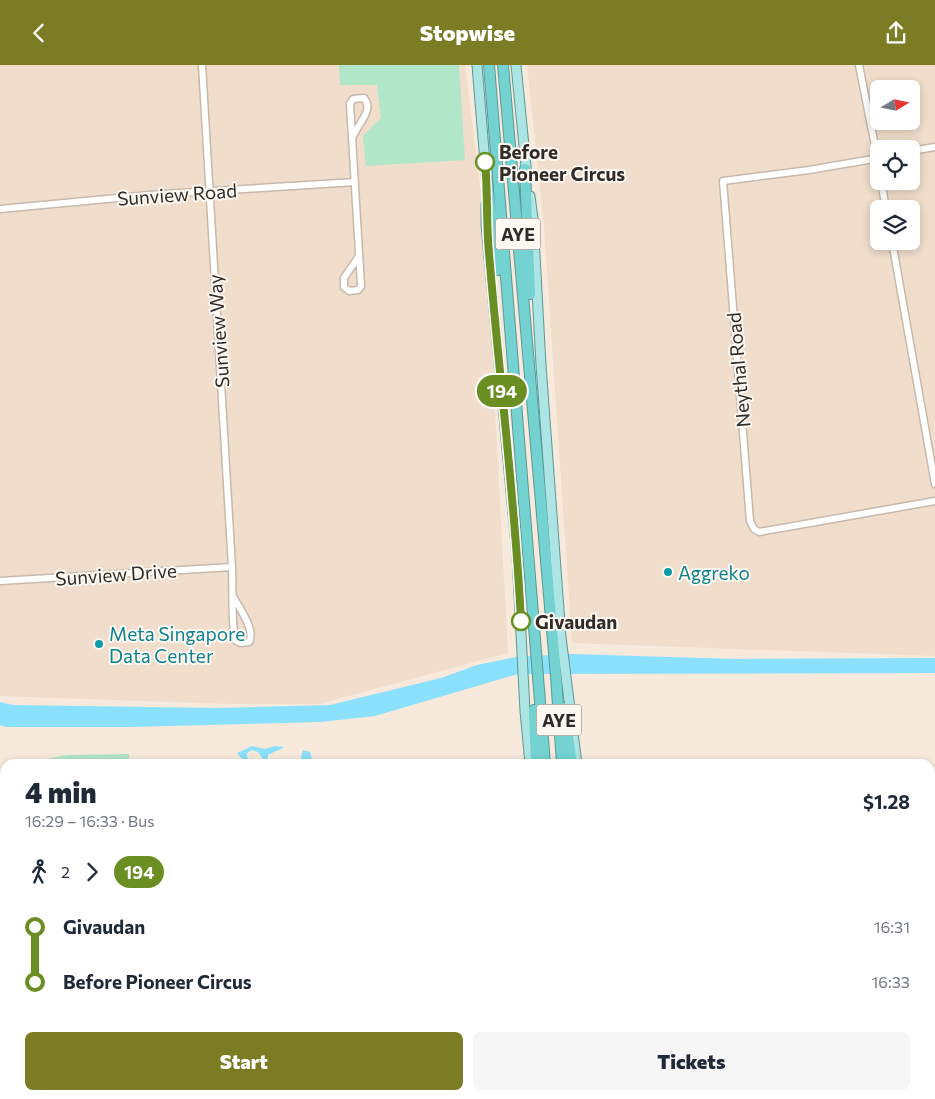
<!DOCTYPE html>
<html lang="en">
<head>
<meta charset="utf-8">
<style>
  :root { --surface:#fff; --page:#f6f6f7; --text:#1f2937; --muted:#747a83; --accent:#7b7c24 }
  body { margin:0; font-family:Commissioner,sans-serif; background:var(--page); color:var(--text); height:100vh; display:flex; flex-direction:column; font-size:19px; white-space:nowrap }
  * { box-sizing:border-box; margin:0 }
  p { font-size:16px; color:var(--muted) }
  .icon { flex:none; width:28px; height:28px; fill:none; stroke:currentColor; stroke-width:2; stroke-linecap:round; stroke-linejoin:round }
  .map { position:relative; flex:1; overflow:hidden }
  .details { position:absolute; left:0px; top:694px; width:935px; height:341px; display:flex; flex-direction:column; background:var(--surface); border-radius:15px 15px 0 0; box-shadow:0 2px 8px #0003 }
  .details>* { flex:none }
  .badge { padding:0 10px; border-radius:16px; font-size:18px; line-height:32px }
  .needle { width:32px; rotate:80deg }
  .tools { position:absolute; left:870px; top:15px; display:grid; gap:10px }
  .tools a { display:grid; place-items:center; width:50px; height:50px; border-radius:8px; background:var(--surface); box-shadow:0 2px 8px #0003; font-size:25px }
  .map>.badge { position:absolute; translate:-50% -50%; box-shadow:0 0 0 2px #fff }
  .legs { display:flex; align-items:center; gap:8px; height:55px; padding:0 25px; font-size:16px }
  .legs p { margin-inline-start:auto }
  .head { display:flex; align-items:center; justify-content:space-between; height:85px; padding:0 25px }
  h1 { font-size:28px; font-weight:800; line-height:38px }
  .primary-button { display:flex; gap:10px; margin-top:auto; padding:10px 25px }
  .primary-button a { flex:1; height:58px; border-radius:8px; background:var(--accent); color:#fff; font-size:20px; font-weight:800; line-height:58px; text-align:center }
  .primary-button a+a { background:var(--page); color:var(--text) }
  ul { padding:0 25px; list-style:none }
  li { display:flex; align-items:center; gap:18px; height:55px; font-size:19px }
  li i { display:grid; place-items:center; width:8px; height:100%; margin:0 6px; background:currentColor }
  li i::after { content:''; width:12px; height:12px; margin:-6px; border:4px solid; border-radius:50%; background:var(--surface) }
  li p { margin-inline-start:auto }
  li:first-child i { background:linear-gradient(#0000 50%,currentColor 0) }
  li:last-child i { background:linear-gradient(currentColor 50%,#0000 0) }
  header { display:flex; justify-content:space-between; align-items:center; height:65px; padding:0 25px; background:var(--accent); color:#fff; font-size:22px; font-weight:800 }
  .map>svg:first-child { display:block }
  .built { fill:#f0ddcb; fill-rule:evenodd }
  .green { fill:#b2e6c8 }
  .water { fill:#8be0fb }
  .lines { fill:none; stroke-linecap:round; stroke-linejoin:round }
  .minor-casing { stroke:#c7b9ad; stroke-width:9 }
  .major-casing { stroke:#5c9895; stroke-width:11 }
  .highway-casing { stroke:#5c9895; stroke-width:12 }
  .minor { stroke:#fff; stroke-width:6 }
  .major { stroke:#ace5e3; stroke-width:9 }
  .highway { stroke:#74d3d1; stroke-width:10 }
  .line-1-casing { stroke:#fff; stroke-width:11 }
  .line-1 { stroke:#6b8e23; stroke-width:8 }
  .stop-1-dot { fill:#fff; stroke:#6b8e23; stroke-width:2.5 }
  .culture-dot { fill:#0f9aa8; stroke:#fdf8f2; stroke-width:2 }
  .labels { text-anchor:middle; dominant-baseline:central; stroke-width:4; stroke-linejoin:round; paint-order:stroke }
  .shield { fill:#fdf8f2; stroke:#6e6863; stroke-width:1 }
  .shield-label { font-size:18px; font-weight:bold; fill:#302b26 }
  .stop-label { font-size:19px; font-weight:bold; fill:#302b26; stroke:#fdf8f2; text-anchor:start }
  .street-label { font-size:19px; fill:#302b26; stroke:#fdf8f2 }
  .culture-label { font-size:19px; fill:#0d838f; stroke:#fdf8f2; text-anchor:start }
</style>
</head>
<body>
<header><svg class="icon" aria-label="back" viewBox="0 0 24 24"><path d="M15 5l-7 7 7 7"/></svg>Stopwise<svg class="icon" aria-label="share" viewBox="0 0 24 24"><path d="M12 15V3M7 8l5-5 5 5M5 13v7h14v-7"/></svg></header>
<div class="map">
<svg width="935" height="1034" viewBox="0 0 935 1034">
  <rect width="100%" height="100%" fill="#f7e9dc"/>
  <path class="built" d="M0 0H465L485 160 508 588 319 639H230L0 631Z
    M527 0H935V591L572 578 544 161ZM879 24H911V56H879ZM879 84H911V116H879ZM879 144H911V176H879Z"/>
  <path class="green" d="M339 0H459L465 95 366 101 363 71 381 53 377 20H340Z
    M129 689V699H20L67 690Z
    M5 711V927L3 916 0 912V720Z
    M23 1030H280L278 1034H24Z
    M282 1030H311L312 1034H281Z
    M357 1030H420L419 1034H348Z
    M430 1030H457L458 1034H429Z"/>
  <path class="water" d="M572 589 736 594 935 593V608L518 609 375 651 321 657 132 662H6L0 660V637L13 640 216 643 330 640 441 613 477 600 516 592Z
    M252 681 265 684 275 681 284 682C279 686 274 686 268 690V694L273 697 280 695 282 699H262L264 696 258 687 252 685 247 688V691L251 699H247L246 694 243 695 237 688Z
    M303 685 310 687 313 699H298L300 696Z"/>
  <g class="lines">
    <defs>
      <path id="minor" d="M202 0 232 502C233 527 231 551 235 575L240 578 249 577C256 565 239 543 233 531
        M859 0 879 101
        M352 74C356 60 375 46 364 33L353 34 350 39 361 221 358 225 349 226 344 222V213L359 191
        M911 86 935 82
        M879 93 809 105 723 116 750 456 754 464 759 467 935 436
        M881 116 886 144
        M0 144 149 130 355 117
        M892 176 935 419
        M0 516 232 502
        M930 712 935 711
        M464 1030V1034
        M821 1030 822 1034
        M273 1034 274 1030
        M425 1034 426 1030"/>
      <path id="major" d="M477 0 487 122
        M516 0 527 111
        M530 131 533 153 541 300 561 572 577 699
        M486 140V160L517 491 525 646 530 699
        M930 1016 935 1014
        M559 1030V1034
        M603 1030 604 1034
        M890 1034 899 1030"/>
      <path id="highway" d="M489 0 545 699
        M503 0 556 611 562 699
        M525 104 530 229
        M487 117 498 205
        M564 643 572 699
        M534 645 536 699
        M573 1030V1034
        M586 1030 587 1034"/>
    </defs>
    <use href="#minor" class="minor-casing"/>
    <use href="#major" class="major-casing"/>
    <use href="#highway" class="highway-casing"/>
    <use href="#minor" class="minor"/>
    <use href="#major" class="major"/>
    <use href="#highway" class="highway"/>
  </g>
  <g class="lines">
    <defs>
      <path id="line-1" d="M485 97C488 128 486 158 489 188 499 311 515 433 521 556"/>
    </defs>
    <use href="#line-1" class="line-1-casing"/>
    <use href="#line-1" class="line-1"/>
  </g>
  <g class="stop-1-dot">
    <circle cx="485" cy="97" r="9"/>
    <circle cx="521" cy="556" r="9"/>
  </g>
  <g class="culture-dot">
    <circle cx="668" cy="507" r="5"/>
    <circle cx="99" cy="579" r="5"/>
  </g>
  <g class="labels">
    <g class="shield">
      <rect x="495.5" y="153.5" width="45" height="31" rx="4"/>
      <rect x="536.5" y="639.5" width="45" height="31" rx="4"/>
    </g>
    <g class="shield-label">
      <text x="518" y="169">AYE</text>
      <text x="559" y="655">AYE</text>
    </g>
    <g class="stop-label">
      <text x="499" y="86">Before<tspan x="499" dy="22">Pioneer Circus</tspan></text>
      <text x="535" y="556">Givaudan</text>
    </g>
    <g class="street-label">
      <text transform="translate(177 129) rotate(-4)">Sunview Road</text>
      <text transform="translate(218 266) rotate(-94)">Sunview Way</text>
      <text transform="translate(738 305) rotate(-95)">Neythal Road</text>
      <text transform="translate(116 509) rotate(-4)">Sunview Drive</text>
    </g>
    <g class="culture-label">
      <text x="678" y="507">Aggreko</text>
      <text x="109" y="568">Meta Singapore<tspan x="109" dy="22">Data Center</tspan></text>
    </g>
  </g>
</svg>
<div class="tools">
<a><svg class="needle" viewBox="-14 -14 28 28"><path d="M0-13l5 13h-10z" fill="#e53935"/><path d="M0 13l5-13h-10z" fill="#747a83"/></svg></a>
<a><svg class="icon" aria-label="locate" viewBox="0 0 24 24"><circle cx="12" cy="12" r="6"/><path d="M12 2v4M12 18v4M2 12h4M18 12h4"/></svg></a>
<a><svg class="icon" aria-label="layers" viewBox="0 0 24 24"><path d="M12 4l9 5-9 5-9-5zM3 14l9 5 9-5"/></svg></a>
</div>
<b class="badge" style="left:502px;top:326px;background:#6b8e23;color:#fff">194</b>
<section class="details">
<div class="head"><div><h1>4 min</h1><p>16:29 – 16:33 · Bus</p></div><b>$1.28</b></div>
<div class="legs"><svg class="icon" aria-label="walk" viewBox="0 0 24 24"><circle cx="13" cy="4" r="2"/><path d="M13 8l-2 6 4 7M11 14l-3 7M7 12l3-4h3l4 4"/></svg>2<svg class="icon" aria-label="forward" viewBox="0 0 24 24"><path d="M9 5l7 7-7 7"/></svg><b class="badge" style="background:#6b8e23;color:#fff">194</b></div>
<ul>
<li><i style="color:#6b8e23"></i><b>Givaudan</b><p>16:31</p></li>
<li><i style="color:#6b8e23"></i><b>Before Pioneer Circus</b><p>16:33</p></li>
</ul>
<div class="primary-button"><a>Start</a><a>Tickets</a></div>
</section>
</div>
</body>
</html>
